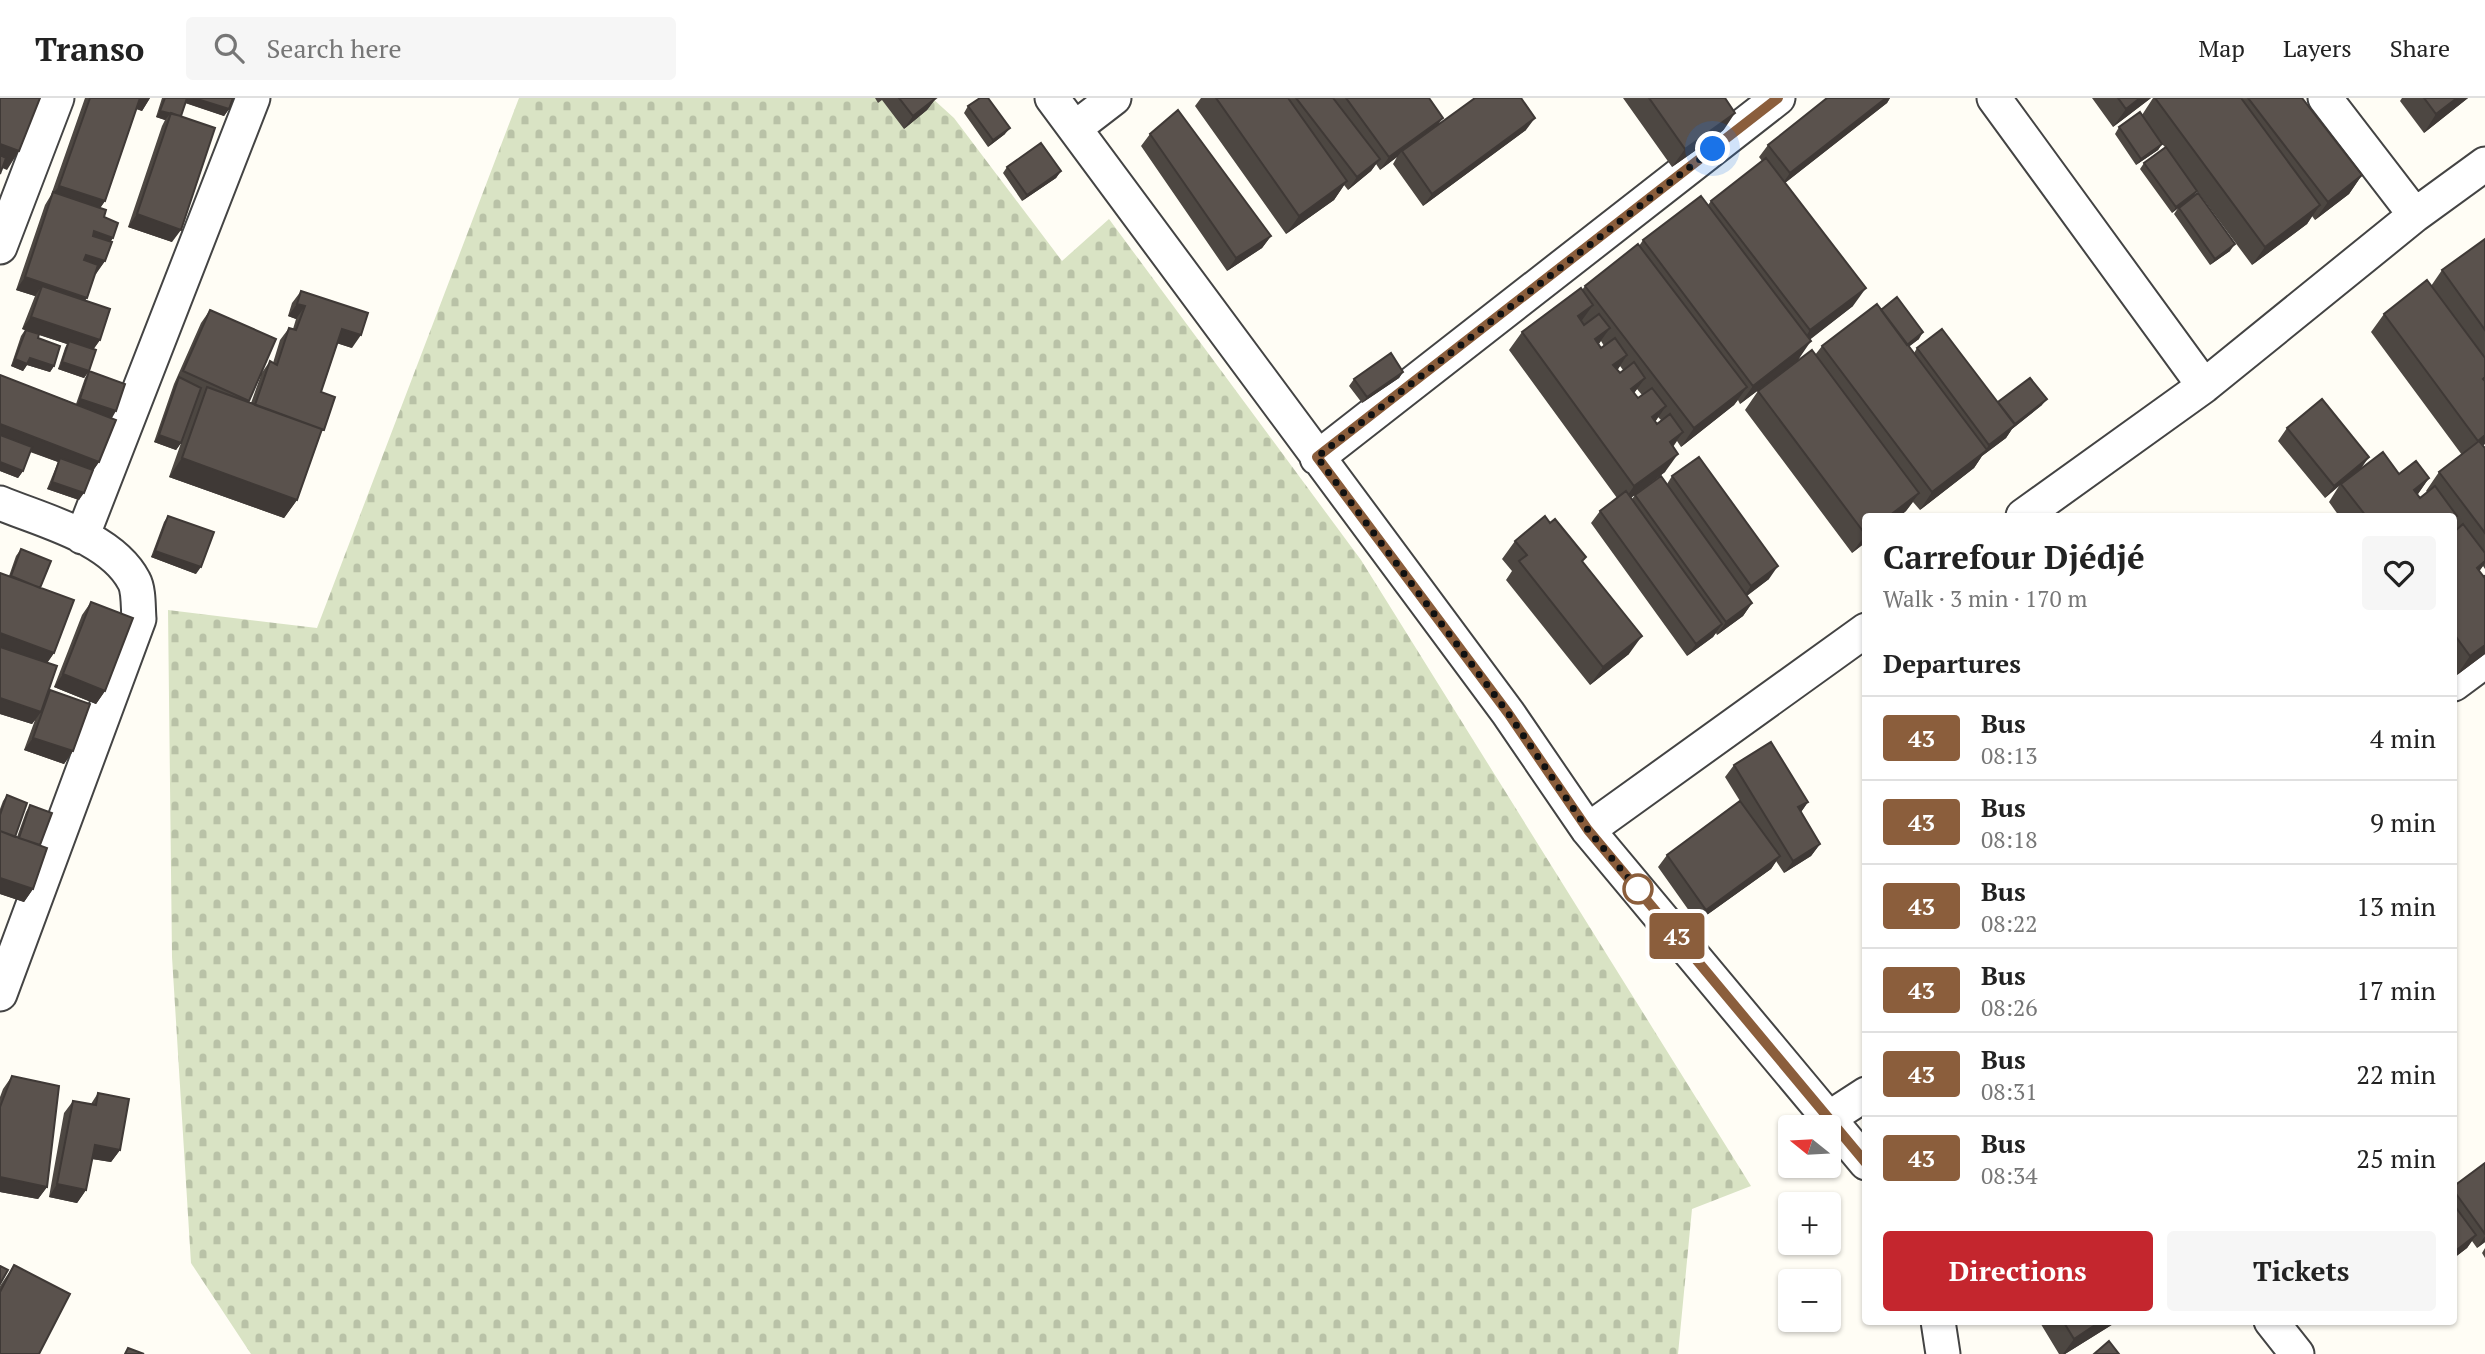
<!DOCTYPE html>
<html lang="en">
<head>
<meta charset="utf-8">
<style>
  :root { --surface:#fff; --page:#f6f6f6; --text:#222; --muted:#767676; --line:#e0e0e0; --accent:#c4262e }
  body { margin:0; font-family:"PT Serif",serif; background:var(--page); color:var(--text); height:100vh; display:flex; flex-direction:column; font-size:26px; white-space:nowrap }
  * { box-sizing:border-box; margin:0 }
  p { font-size:23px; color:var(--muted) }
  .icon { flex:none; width:38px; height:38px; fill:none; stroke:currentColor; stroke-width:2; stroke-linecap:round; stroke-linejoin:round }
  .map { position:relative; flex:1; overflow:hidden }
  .panel { position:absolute; left:1862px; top:415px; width:595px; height:812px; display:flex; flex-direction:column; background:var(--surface); border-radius:7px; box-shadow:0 2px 5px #0004 }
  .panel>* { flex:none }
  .badge { padding:0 14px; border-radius:5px; font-size:24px; line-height:46px }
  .needle { width:46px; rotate:288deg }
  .controls { position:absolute; left:1778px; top:1017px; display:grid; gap:14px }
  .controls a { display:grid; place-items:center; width:63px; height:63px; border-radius:7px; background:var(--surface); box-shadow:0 2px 5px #0004; font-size:35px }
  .you { position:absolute; width:35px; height:35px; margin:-18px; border:5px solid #fff; border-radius:50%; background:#1a73e8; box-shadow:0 0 0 10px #1a73e833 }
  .map>.badge { position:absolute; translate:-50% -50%; box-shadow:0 0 0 4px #fff }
  h2 { padding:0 21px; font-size:26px; line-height:63px }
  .round { display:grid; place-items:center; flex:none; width:74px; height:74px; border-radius:7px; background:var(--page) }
  .headline { display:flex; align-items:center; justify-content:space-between; height:119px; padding:0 21px }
  h1 { font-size:33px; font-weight:700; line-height:52px }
  .cta { display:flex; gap:14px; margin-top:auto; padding:14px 21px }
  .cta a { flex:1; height:80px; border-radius:7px; background:var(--accent); color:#fff; font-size:28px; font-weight:700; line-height:80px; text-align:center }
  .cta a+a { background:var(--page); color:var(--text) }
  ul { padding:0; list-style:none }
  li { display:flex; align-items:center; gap:21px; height:84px; padding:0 21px; border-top:2px solid var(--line) }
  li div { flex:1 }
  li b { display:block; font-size:26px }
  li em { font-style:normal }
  li .badge { min-width:77px; font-weight:700; text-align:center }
  header { display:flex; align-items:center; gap:42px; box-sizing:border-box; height:98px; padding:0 35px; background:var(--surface); border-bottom:2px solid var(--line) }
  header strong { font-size:33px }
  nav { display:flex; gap:38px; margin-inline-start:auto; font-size:24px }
  .search { width:490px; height:63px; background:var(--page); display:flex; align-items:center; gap:18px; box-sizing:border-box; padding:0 24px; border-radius:7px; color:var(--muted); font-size:26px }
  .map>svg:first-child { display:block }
  .cemetery { fill:url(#cemetery-stones) }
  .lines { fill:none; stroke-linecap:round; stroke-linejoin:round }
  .minor-casing { stroke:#444; stroke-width:37 }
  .minor { stroke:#fff; stroke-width:33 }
  .wall { fill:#4d4742; fill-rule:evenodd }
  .shaded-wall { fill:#3f3936 }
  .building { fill:#5a524d; stroke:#3f3936; stroke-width:2 }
  .line-casing { stroke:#fff; stroke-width:16 }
  .line { stroke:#8b5e3c; stroke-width:10 }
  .walk { stroke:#111; stroke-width:7; stroke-dasharray:0 12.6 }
  .stop-dot { fill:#fff; stroke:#8b5e3c; stroke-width:3.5 }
</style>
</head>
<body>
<header>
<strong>Transo</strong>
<div class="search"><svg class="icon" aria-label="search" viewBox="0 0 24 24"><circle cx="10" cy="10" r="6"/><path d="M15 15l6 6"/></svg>Search here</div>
<nav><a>Map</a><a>Layers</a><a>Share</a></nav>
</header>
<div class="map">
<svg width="2485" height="1256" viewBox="0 0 2485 1256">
  <defs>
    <pattern id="cemetery-stones" width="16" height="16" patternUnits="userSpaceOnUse" patternTransform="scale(1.75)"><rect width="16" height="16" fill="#d9e3c4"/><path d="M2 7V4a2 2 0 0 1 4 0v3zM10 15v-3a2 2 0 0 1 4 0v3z" fill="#b9c2a7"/></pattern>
  </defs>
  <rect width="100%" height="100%" fill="#fffdf5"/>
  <path class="cemetery" d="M519 0H932L954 20 1062 163 1109 121 1361 462 1751 1088 1692 1111 1678 1256H251L191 1165 172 859 168 512 317 530Z"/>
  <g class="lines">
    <defs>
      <path id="minor" d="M1052 0 1508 615 1588 732 1866 1065
        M1994 0 2204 288
        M2325 0 2415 117 2485 66
        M1075 30 1114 0
        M0 149 57 0
        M1317 360 1778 0
        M0 405C43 423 111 439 134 483 139 492 138 510 139 521L0 896
        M2023 418 2204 288 2415 117
        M82 439 253 0
        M2454 586 2485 563
        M1588 732 1866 532
        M1829 1020 1866 996
        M1938 1223 1943 1256
        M2271 1223 2297 1256"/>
    </defs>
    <use href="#minor" class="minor-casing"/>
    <use href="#minor" class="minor"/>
  </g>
  <path class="wall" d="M85 0H150L142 13 136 11 105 103 100 110 113 140 110 144 105 163 95 176 85 202 100 242 93 251 89 273 84 280 58 271 65 250 67 246 39 237 38 240 54 268 50 274 27 267 23 273 11 268 21 238 25 232 22 231 35 198 16 192 45 107 51 97Z
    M162 0H233L229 11 224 18 185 5 181 18 172 144 128 129 162 28 165 22 156 19Z
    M875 0H936L927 12 904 31 882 2 878 5Z
    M1201 0H1429L1439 26 1526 32 1423 108 1393 66 1397 59 1380 72 1376 66 1371 73 1348 92 1344 87 1334 102 1286 136 1195 8Z
    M1623 0H1725L1723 33 1672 69Z
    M1827 0H1890L1887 5 1785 85 1853 208 1810 241 1798 262 1740 306 1738 302 1734 307 1681 349 1677 343 1673 349 1665 374 1631 400 1632 401 1635 397 1667 386 1672 378 1769 481 1747 498 1752 505 1743 518 1717 537 1716 535 1713 539 1687 558 1591 425 1600 413 1617 400 1509 252 1522 234 1582 192 1585 188 1639 148 1643 142 1708 107 1711 103 1762 63 1759 59 1768 47ZM1601 243 1604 248 1601 250 1599 246ZM1620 268 1623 272 1620 275 1617 272ZM1637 291 1642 297 1638 300 1634 295ZM1658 319 1661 322 1657 326 1655 324Z
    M2092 0H2151L2113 29Z
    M2153 0H2302L2362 77 2349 96 2315 122 2312 118 2307 126 2252 167 2197 93 2193 99 2230 153 2210 167 2174 116 2178 110 2172 115 2140 71 2144 65 2165 49 2162 46 2158 52 2136 67 2115 36 2119 29 2142 17Z
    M2402 0H2468L2424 35 2400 3Z
    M968 8 1005 36 988 49 964 15Z
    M1150 36 1271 138 1262 150 1227 173 1141 48Z
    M1007 69 1061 73 1056 80 1022 103 1003 75Z
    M2485 141V346L2483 347 2485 350V471L2483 468 2479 473 2485 556 2457 577 2454 572V434L2456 432 2454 429V418H2339L2329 404 2339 388 2325 400 2278 343 2287 330 2360 372 2429 380 2417 397 2420 400 2427 394 2426 393 2439 374 2462 357 2371 234 2384 216 2431 188 2442 172Z
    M301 193 352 250 337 245 321 294 320 338 297 402 284 420 169 379 181 345 176 352 154 344 174 286 201 225 210 212 261 276 270 263 273 265 280 242 289 230 293 231 296 221 288 218 292 205ZM261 277 251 305 248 304Z
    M1881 212 1919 241 1909 248 1914 255 1917 250 1998 305 2042 307 2012 331 2006 340 1982 358 1974 370 1920 412 1913 404 1906 413 1900 418H1866V444L1852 455 1745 312 1758 293 1815 257 1822 248Z
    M89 273 112 320 99 364 92 374 79 402 47 391 58 364 30 354 23 373 18 380 0 373V277L76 306 85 280Z
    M1403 274 1399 280 1362 305 1349 288 1354 281Z
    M168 418 196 476 151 459 164 424Z
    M1515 443 1629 556 1590 587 1506 482 1512 473 1502 461Z
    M21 451 40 490 54 555 47 565V597L50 592 73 653 64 666 24 652 35 622 32 626 0 616V475L9 478 16 458Z
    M91 504 105 593 96 606 54 589 82 517Z
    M1734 667 1808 704 1801 714 1820 746 1811 758 1784 775 1776 763 1771 771 1697 824 1658 769 1667 757 1740 703 1725 679Z
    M7 697 15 739H17L26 714 30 707 40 747 33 791 24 804 0 796V711L3 703Z
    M12 978 47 1089 38 1101 0 1094V999L3 991Z
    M98 995 120 1052 111 1064 92 1061 86 1092 77 1105 49 1099 64 1015 73 1003 91 1006Z
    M2485 1065V1144L2477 1150 2472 1143 2467 1150 2454 1160V1088Z
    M2485 1150V1160L2482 1155Z
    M14 1167 0 1256V1188Z
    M2039 1223H2118L2065 1256H2059Z"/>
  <path class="shaded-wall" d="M138 0H150L142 13 132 9Z
    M186 0H194L229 11 224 18 183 4Z
    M936 0 927 12 904 31 913 18Z
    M1886 0H1890L1887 5 1781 88 1790 75Z
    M2140 0H2151L2113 29 2126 11Z
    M2457 0H2468L2424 35 2436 16Z
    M160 13 170 16 165 22 156 19Z
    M1735 15 1723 33 1672 69 1685 51Z
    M1443 20 1434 32 1402 53 1397 59 1380 72 1389 59Z
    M1535 20 1526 32 1423 108 1432 96Z
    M1010 30 1005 36 988 49 993 42Z
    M0 46 19 53 7 72 0 69Z
    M2162 46 2158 52 2136 67 2141 61Z
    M1380 61 1371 73 1348 92 1357 79Z
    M1061 73 1056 80 1022 103 1027 97Z
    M2362 77 2349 96 2315 122 2328 104Z
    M1347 83 1334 102 1286 136 1299 118Z
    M59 88 105 103 96 116 52 97Z
    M2197 93 2193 99 2172 115 2176 109Z
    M2320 107 2307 126 2252 167 2265 149Z
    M137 116 181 132 172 144 128 129Z
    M94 133 113 140 104 153 85 146Z
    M1271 138 1262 150 1227 173 1236 160Z
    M2235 146 2230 153 2210 167 2215 161Z
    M86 157 105 163 96 176 77 170Z
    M25 179 87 200 78 212 42 188 35 198 16 192Z
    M1866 190 1853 208 1798 251 1810 232Z
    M297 206 305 208 296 221 288 218Z
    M1593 207 1580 225 1578 218Z
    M31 219 100 242 91 255 69 243 67 246 22 231Z
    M1610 230 1597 248 1595 241Z
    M342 231 361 237 352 250 333 244Z
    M1923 234 1919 241 1897 258 1901 251Z
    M1811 243 1798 262 1740 306 1753 288Z
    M1627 257 1615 276 1613 267Z
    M30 260 54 268 50 274 27 267 23 273 11 268 15 261Z
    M62 264 89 273 84 280 58 271Z
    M1403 274 1399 280 1362 305 1367 299Z
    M1645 280 1632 298 1631 291Z
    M1747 289 1734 307 1681 349 1694 330Z
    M80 301 116 313 112 320 76 308Z
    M2047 301 2042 307 2012 331 2006 340 1982 358 1974 370 1920 412 1932 394 1985 353 1989 347Z
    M1666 308 1653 327 1652 319Z
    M0 326 99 364 90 377 60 360 58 364 0 342Z
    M1683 334 1670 352V344Z
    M159 337 181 345 176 352 154 344Z
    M2485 337V346L2465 361 2478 343Z
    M1678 356 1665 374 1621 407 1634 388Z
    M2369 359 2360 372 2341 386 2325 400 2334 388Z
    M182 360 297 402 284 420 169 379Z
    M0 364 23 373 18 380 0 373Z
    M2429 380 2416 399 2414 392Z
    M52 384 84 395 79 402 47 391Z
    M1919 395 1906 413 1900 418H1889Z
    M1866 436V444L1852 455Z
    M155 453 201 469 196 476 151 459Z
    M2485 463V465L2476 478 2477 470Z
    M1778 468 1769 481 1742 501 1751 488Z
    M1752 505 1743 518 1717 537 1726 524Z
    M1722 526 1713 539 1687 558 1696 546Z
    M0 535 54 555 45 568 0 551Z
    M1642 538 1629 556 1590 587 1603 569Z
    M2485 547V556L2457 577 2470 558Z
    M63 576 105 593 96 606 54 589Z
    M0 600 41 614 32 626 0 616Z
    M33 640 73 653 64 666 24 652Z
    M1808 704 1799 717 1798 709Z
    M1820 746 1811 758 1784 775 1793 763Z
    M1780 758 1771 771 1697 824 1706 812Z
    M0 780 33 791 24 804 0 796Z
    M95 1047 120 1052 111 1064 86 1060Z
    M0 1079 47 1089 38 1101 0 1094Z
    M57 1086 86 1092 77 1105 49 1099Z
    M2476 1137 2467 1150 2454 1160V1154Z
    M2485 1138V1144L2477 1150Z
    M2101 1223H2118L2065 1256H2063L2074 1241Z"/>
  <path class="building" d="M0 0H40L19 53 0 46Z
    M90 0H140L105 103 59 88Z
    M165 0H187L181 18 160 13Z
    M194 0H233L229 11Z
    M899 0H936L913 18Z
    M980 0H988L1010 30 993 42 968 8Z
    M1216 0H1288L1347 83 1299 118Z
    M1296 0H1333L1380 61 1357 79Z
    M1346 0H1429L1443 20 1389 59Z
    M1475 0H1521L1535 20 1432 96 1402 53Z
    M1649 0H1725L1735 15 1685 51Z
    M1827 0H1886L1790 75 1768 47Z
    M2118 0H2140L2126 11Z
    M2155 0H2241L2320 107 2265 149Z
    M2248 0H2302L2362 77 2328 104Z
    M2424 0H2457L2436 16Z
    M1178 12 1271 138 1236 160 1150 36Z
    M2140 14 2162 46 2141 61 2119 29Z
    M171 15 215 30 181 132 137 116Z
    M1041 45 1061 73 1027 97 1007 69Z
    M2166 49 2197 93 2176 109 2144 65Z
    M0 57 6 60 0 76Z
    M1766 60 1866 190 1810 232 1711 103Z
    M53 94 106 112 104 119 118 125 113 140 94 133 93 138 112 144 105 163 86 157 84 162 98 167 87 200 25 179Z
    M2198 95 2235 146 2215 161 2179 110Z
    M1701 98 1811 243 1753 288 1643 142Z
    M2485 141V232L2442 172Z
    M1638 146 1747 289 1694 330 1585 188Z
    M2427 182 2485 260V279L2483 281 2485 283V337L2478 343 2384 216Z
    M42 188 110 211 100 242 31 219Z
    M1581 190 1593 207 1578 218 1584 227 1599 216 1610 230 1595 241 1601 250 1615 240 1627 257 1613 267 1620 275 1634 264 1645 280 1631 291 1638 300 1652 290 1666 308 1652 319 1657 326 1670 316 1683 334 1670 344 1678 356 1634 388 1522 234Z
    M301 193 368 215 361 237 342 231 321 294 335 299 324 332 255 307 270 263 277 267 289 230 296 232 305 208 297 206Z
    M1897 199 1923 234 1907 247 1881 212Z
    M1877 206 1987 352 1932 394 1822 248Z
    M210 212 276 241 249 303 183 273Z
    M1942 231 2015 327 1989 347 1917 250Z
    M26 232 39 236 38 240 60 248 54 268 30 260 27 266 15 261Z
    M69 243 96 252 89 273 62 264Z
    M1812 252 1919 395 1889 418H1866L1865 436 1758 293Z
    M1391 255 1403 274 1367 299 1354 281Z
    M89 273 125 286 116 313 80 301Z
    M0 277 116 322 99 364 0 326Z
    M179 279 201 290 181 345 159 337Z
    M2030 280 2047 301 2015 326 1998 304Z
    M207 289 322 331 297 402 182 360Z
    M2322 301 2369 359 2334 388 2287 330Z
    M0 337 32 349 23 373 0 364Z
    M2479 343 2485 350V435L2439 374Z
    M2383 354 2399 376 2416 363 2429 380 2414 392 2420 400 2435 388 2457 418 2454 420V418H2366L2341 386Z
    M1699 359 1778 468 1751 488 1672 378Z
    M60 360 93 372 84 395 52 384Z
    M1661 378 1752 505 1726 524 1635 397Z
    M1626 393 1722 526 1696 546 1600 413Z
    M168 418 214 434 201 469 155 453Z
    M1545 418 1550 425 1555 421 1586 459 1582 463 1642 538 1603 569 1519 463 1527 457 1515 443Z
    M2463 426 2485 455V463L2477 470 2484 479 2485 478V547L2470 558 2454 536V434Z
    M21 451 51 463 40 490 11 478Z
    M0 475 74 502 54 555 0 535Z
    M91 504 133 520 105 593 63 576Z
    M0 549 57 568 41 614 0 600Z
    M50 592 90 606 73 653 33 640Z
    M1771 644 1808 704 1798 709 1820 746 1793 763 1734 667Z
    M7 697 27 705 15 739 0 733V717Z
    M1740 703 1780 758 1706 812 1667 757Z
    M30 707 52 715 40 747 19 740Z
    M0 733 47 750 33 791 0 780Z
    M12 978 59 988 47 1089 0 1079V1009Z
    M98 995 129 1001 120 1052 95 1047 86 1092 57 1086 73 1003 96 1007Z
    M2485 1065V1136L2454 1093V1088Z
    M2454 1107 2476 1137 2454 1154Z
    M14 1167 70 1196 39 1256H0V1194Z
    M0 1168 8 1172 0 1186Z
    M2063 1223H2101L2074 1241Z
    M2109 1243 2119 1256H2094Z
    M128 1250 144 1256H125Z"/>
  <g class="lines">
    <defs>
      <path id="line" d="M1778 0 1317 359 1508 615 1588 732 1866 1065"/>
    </defs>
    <use href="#line" class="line-casing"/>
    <use href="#line" class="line"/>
    <path class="walk" d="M1638 791 1641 795 1588 732 1508 615 1317 359 1713 51"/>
  </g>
  <circle class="stop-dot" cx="1638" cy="791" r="14"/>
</svg>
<div class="controls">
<a><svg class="needle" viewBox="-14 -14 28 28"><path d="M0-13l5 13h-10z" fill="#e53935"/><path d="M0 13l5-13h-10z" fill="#767676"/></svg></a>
<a>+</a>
<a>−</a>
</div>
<div class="you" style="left:1713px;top:51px"></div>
<b class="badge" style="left:1677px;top:838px;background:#8b5e3c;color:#fff">43</b>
<section class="panel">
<div class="headline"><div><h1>Carrefour Djédjé</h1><p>Walk · 3 min · 170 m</p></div><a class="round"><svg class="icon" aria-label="heart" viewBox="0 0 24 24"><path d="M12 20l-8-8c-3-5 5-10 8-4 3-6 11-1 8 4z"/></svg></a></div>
<h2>Departures</h2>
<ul>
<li><span class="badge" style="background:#8b5e3c;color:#fff">43</span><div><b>Bus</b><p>08:13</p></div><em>4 min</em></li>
<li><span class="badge" style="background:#8b5e3c;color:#fff">43</span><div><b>Bus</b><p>08:18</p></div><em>9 min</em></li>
<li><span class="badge" style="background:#8b5e3c;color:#fff">43</span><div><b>Bus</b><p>08:22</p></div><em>13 min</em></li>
<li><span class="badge" style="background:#8b5e3c;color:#fff">43</span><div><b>Bus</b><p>08:26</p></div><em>17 min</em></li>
<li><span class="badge" style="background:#8b5e3c;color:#fff">43</span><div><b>Bus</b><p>08:31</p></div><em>22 min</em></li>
<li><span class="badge" style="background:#8b5e3c;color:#fff">43</span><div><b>Bus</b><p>08:34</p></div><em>25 min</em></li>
</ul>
<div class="cta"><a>Directions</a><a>Tickets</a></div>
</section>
</div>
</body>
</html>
